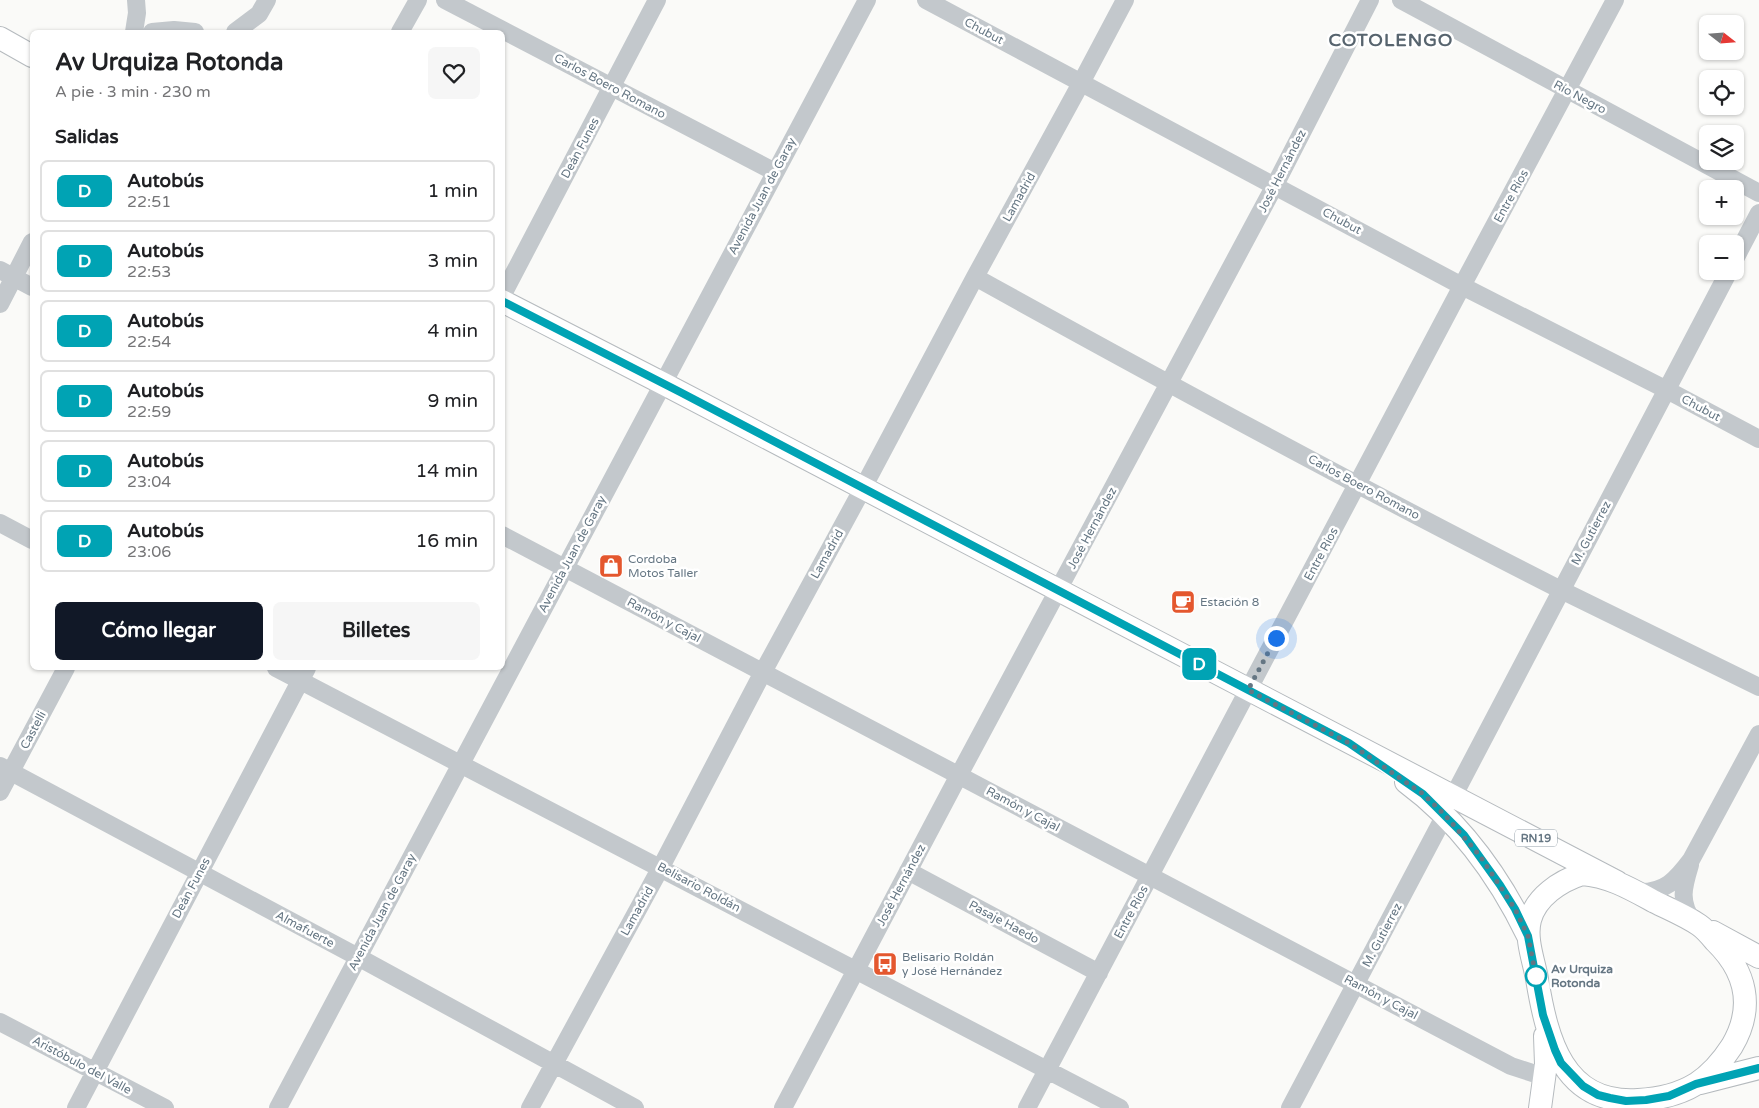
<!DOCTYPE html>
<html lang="es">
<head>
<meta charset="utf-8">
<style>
  :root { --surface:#fff; --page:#f6f6f6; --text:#202124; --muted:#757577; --line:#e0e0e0; --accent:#111827 }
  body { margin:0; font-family:"Varela Round",sans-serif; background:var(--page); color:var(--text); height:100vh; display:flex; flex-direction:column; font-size:19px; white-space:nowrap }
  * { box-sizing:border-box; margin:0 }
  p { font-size:16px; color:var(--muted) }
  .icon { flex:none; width:28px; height:28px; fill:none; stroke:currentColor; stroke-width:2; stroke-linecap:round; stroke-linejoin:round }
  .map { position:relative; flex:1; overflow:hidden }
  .sheet { position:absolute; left:30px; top:30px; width:475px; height:640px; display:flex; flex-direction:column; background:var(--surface); border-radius:8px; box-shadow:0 1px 4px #0004 }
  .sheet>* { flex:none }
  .badge { padding:0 10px; border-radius:8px; font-size:18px; line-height:32px }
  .needle { width:32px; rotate:107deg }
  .buttons { position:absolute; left:1699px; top:15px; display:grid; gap:10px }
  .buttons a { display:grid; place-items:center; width:45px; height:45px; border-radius:8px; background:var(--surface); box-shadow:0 1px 4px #0004; font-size:25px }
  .you { position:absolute; width:25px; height:25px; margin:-12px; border:4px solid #fff; border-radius:50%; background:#1a73e8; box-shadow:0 0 0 8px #1a73e833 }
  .map>.badge { position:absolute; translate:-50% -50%; box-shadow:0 0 0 2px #fff }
  h2 { padding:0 25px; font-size:19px; line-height:45px }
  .round { display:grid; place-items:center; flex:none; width:52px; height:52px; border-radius:8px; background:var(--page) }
  .summary { display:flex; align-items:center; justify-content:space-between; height:85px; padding:0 25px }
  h1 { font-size:24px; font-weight:800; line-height:38px }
  .action { display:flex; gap:10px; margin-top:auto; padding:10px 25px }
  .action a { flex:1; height:58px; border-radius:8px; background:var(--accent); color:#fff; font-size:20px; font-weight:800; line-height:58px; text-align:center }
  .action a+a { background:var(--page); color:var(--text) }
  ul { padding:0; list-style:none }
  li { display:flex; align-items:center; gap:15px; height:62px; margin:0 10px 8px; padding:0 15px; border:2px solid var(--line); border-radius:8px }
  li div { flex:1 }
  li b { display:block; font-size:19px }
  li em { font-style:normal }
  li .badge { min-width:55px; font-weight:700; text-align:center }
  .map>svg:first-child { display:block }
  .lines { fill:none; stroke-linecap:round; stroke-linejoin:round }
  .major-casing { stroke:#b5babe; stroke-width:24 }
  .minor { stroke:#c3c8cc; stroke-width:18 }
  .major { stroke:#fff; stroke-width:22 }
  .line-casing { stroke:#fff; stroke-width:11 }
  .line { stroke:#00a3b4; stroke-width:8 }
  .walk { stroke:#657683; stroke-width:5; stroke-dasharray:0 9 }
  .stop-dot { fill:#fff; stroke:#00a3b4; stroke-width:2.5 }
  .labels { text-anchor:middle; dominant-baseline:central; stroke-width:5; stroke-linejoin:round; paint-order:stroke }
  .shield { fill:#fff; stroke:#939fa8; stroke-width:1 }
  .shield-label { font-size:11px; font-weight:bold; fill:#657683 }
  .street-label { font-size:12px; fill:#657683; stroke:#fff }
  .poi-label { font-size:12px; fill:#657683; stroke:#fff; text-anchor:start }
  .stop-label { font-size:12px; font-weight:bold; fill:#657683; stroke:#fff; text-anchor:start }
  .district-label { font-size:18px; font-weight:bold; letter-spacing:1px; fill:#57646e; stroke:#fff }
</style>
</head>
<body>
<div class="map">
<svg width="1759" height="1108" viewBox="0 0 1759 1108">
  <rect width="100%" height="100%" fill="#fafaf8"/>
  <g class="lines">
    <defs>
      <path id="major" d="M0 38 32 56
        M502 301 664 384 1617 882
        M1406 782C1460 822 1499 876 1528 936
        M1582 874C1609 876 1631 889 1655 902 1669 909 1686 916 1699 925 1705 929 1710 935 1715 941 1746 971 1755 1007 1732 1046 1723 1060 1710 1075 1696 1084 1678 1095 1659 1099 1638 1100 1563 1105 1547 1039 1537 979 1534 961 1525 939 1530 920 1536 897 1560 881 1582 874Z
        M1713 932 1759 957
        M1700 1083 1759 1068
        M1540 1108 1546 1064 1545 1036"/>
    </defs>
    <use href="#major" class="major-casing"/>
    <path class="minor" d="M445 0 775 172
      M926 0 1462 286 1667 390 1759 439
      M1401 0 1759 193
      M134 32 137 13 136 0
      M152 32 174 30 195 32
      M235 32 259 14 267 0
      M400 32 418 0
      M1735 259 1759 213
      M0 270 32 287
      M975 277C1168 384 1362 489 1559 589 1625 622 1692 654 1759 687
      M502 296 657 0
      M0 304 32 242
      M0 523 32 540
      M502 535 1511 1066 1545 1077
      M276 668 1120 1108
      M0 766 358 957 635 1108
      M0 792 66 668
      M1454 795 1729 271
      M1690 865C1683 888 1679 901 1693 922
      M908 871 1099 973
      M1638 892C1665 893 1676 880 1691 860L1759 734
      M0 1022 165 1108
      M76 1108 307 668
      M278 1108 867 0
      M530 1108 661 867 763 672 863 488 975 277 1081 83 1125 0
      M783 1108 959 775 1275 185 1370 0
      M1027 1108 1462 286 1615 0
      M1290 1108 1445 815"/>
    <use href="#major" class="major"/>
  </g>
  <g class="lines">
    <defs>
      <path id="line" d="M502 301 680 392 1349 743 1423 794 1464 835 1500 885 1515 909 1528 936 1543 1015 1555 1050 1561 1063 1583 1086 1598 1095 1610 1098 1626 1101 1646 1100 1669 1096 1696 1084 1759 1068"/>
    </defs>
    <use href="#line" class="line-casing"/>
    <use href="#line" class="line"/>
    <path class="walk" d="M1276 638 1248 690 1349 743 1423 794 1445 815 1480 856 1515 909 1528 936 1537 982 1536 976"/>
  </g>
  <defs>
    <symbol id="shop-square" viewBox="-11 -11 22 22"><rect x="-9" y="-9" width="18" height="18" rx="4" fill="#e4572e" stroke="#fff"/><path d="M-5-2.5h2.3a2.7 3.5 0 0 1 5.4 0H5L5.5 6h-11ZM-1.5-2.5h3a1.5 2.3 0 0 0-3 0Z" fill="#fff"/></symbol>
    <symbol id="cafe-square" viewBox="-11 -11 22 22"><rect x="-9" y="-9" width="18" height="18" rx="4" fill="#e4572e" stroke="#fff"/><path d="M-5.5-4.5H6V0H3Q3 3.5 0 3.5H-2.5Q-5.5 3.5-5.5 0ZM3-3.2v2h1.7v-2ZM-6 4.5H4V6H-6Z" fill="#fff"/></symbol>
    <symbol id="bus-square" viewBox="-11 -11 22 22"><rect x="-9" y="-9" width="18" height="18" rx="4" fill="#e4572e" stroke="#fff"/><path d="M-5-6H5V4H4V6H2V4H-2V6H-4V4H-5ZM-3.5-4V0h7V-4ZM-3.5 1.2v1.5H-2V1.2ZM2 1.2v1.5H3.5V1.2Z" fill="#fff"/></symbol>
  </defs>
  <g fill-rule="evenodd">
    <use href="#shop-square" x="597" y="552" width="28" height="28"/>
    <use href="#cafe-square" x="1169" y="588" width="28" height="28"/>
    <use href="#bus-square" x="871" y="950" width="28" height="28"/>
  </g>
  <circle class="stop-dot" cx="1536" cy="976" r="10"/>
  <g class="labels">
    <rect class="shield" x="1515" y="829.5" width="42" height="17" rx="4"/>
    <g class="shield-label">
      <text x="1536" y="838">RN19</text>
    </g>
    <g class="street-label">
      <text transform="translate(984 31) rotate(28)">Chubut</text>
      <text transform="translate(610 86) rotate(28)">Carlos Boero Romano</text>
      <text transform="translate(1580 97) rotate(28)">Río Negro</text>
      <text transform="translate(580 148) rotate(-62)">Deán Funes</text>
      <text transform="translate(1282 171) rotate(-63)">José Hernández</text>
      <text transform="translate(762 196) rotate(-62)">Avenida Juan de Garay</text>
      <text transform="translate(1511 196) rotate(-61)">Entre Ríos</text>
      <text transform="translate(1019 197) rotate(-61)">Lamadrid</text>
      <text transform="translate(1342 221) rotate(28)">Chubut</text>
      <text transform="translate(1701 408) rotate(28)">Chubut</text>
      <text transform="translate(1364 487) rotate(28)">Carlos Boero Romano</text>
      <text transform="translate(1092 528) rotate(-62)">José Hernández</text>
      <text transform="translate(1591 533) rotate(-62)">M. Gutierrez</text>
      <text transform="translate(572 554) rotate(-62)">Avenida Juan de Garay</text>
      <text transform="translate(827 554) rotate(-61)">Lamadrid</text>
      <text transform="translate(1321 554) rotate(-62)">Entre Ríos</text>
      <text transform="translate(664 620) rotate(28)">Ramón y Cajal</text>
      <text transform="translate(33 730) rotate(-62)">Castelli</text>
      <text transform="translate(1023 809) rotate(28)">Ramón y Cajal</text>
      <text transform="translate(901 885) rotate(-62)">José Hernández</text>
      <text transform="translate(699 887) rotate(28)">Belisario Roldán</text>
      <text transform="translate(191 888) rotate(-62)">Deán Funes</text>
      <text transform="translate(637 911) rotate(-61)">Lamadrid</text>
      <text transform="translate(382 912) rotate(-62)">Avenida Juan de Garay</text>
      <text transform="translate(1131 912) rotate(-62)">Entre Ríos</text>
      <text transform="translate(1004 922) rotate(28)">Pasaje Haedo</text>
      <text transform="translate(305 929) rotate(28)">Almafuerte</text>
      <text transform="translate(1382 935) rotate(-62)">M. Gutierrez</text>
      <text transform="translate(1381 997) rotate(28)">Ramón y Cajal</text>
      <text transform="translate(82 1065) rotate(28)">Aristóbulo del Valle</text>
    </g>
    <g class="poi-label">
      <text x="628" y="559">Cordoba<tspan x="628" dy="14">Motos Taller</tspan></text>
      <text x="1200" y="602">Estación 8</text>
      <text x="902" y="957">Belisario Roldán<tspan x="902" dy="14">y José Hernández</tspan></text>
    </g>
    <g class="stop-label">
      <text x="1551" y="969">Av Urquiza<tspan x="1551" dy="14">Rotonda</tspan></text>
    </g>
    <g class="district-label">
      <text x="1391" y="40">COTOLENGO</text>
    </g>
  </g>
</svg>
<div class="buttons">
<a><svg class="needle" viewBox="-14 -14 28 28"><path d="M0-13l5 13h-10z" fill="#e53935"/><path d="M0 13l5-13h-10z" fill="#757577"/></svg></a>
<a><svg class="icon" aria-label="locate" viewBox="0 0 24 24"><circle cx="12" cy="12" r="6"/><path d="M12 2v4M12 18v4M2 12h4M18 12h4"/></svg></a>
<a><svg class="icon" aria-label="layers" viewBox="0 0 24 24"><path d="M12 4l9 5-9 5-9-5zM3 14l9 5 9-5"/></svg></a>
<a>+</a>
<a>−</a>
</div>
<div class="you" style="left:1276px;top:638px"></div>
<b class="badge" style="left:1199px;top:664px;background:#00a3b4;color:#fff">D</b>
<section class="sheet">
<div class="summary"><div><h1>Av Urquiza Rotonda</h1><p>A pie · 3 min · 230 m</p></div><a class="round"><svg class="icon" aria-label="heart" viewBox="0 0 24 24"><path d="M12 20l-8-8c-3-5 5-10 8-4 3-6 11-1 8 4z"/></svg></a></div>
<h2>Salidas</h2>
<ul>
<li><span class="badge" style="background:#00a3b4;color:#fff">D</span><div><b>Autobús</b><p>22:51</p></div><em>1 min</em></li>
<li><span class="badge" style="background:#00a3b4;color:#fff">D</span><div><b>Autobús</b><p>22:53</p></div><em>3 min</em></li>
<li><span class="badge" style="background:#00a3b4;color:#fff">D</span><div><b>Autobús</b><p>22:54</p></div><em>4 min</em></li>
<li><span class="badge" style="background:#00a3b4;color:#fff">D</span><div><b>Autobús</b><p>22:59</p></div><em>9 min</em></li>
<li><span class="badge" style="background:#00a3b4;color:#fff">D</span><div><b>Autobús</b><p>23:04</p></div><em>14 min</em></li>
<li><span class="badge" style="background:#00a3b4;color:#fff">D</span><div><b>Autobús</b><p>23:06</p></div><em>16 min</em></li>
</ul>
<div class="action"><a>Cómo llegar</a><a>Billetes</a></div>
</section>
</div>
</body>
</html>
